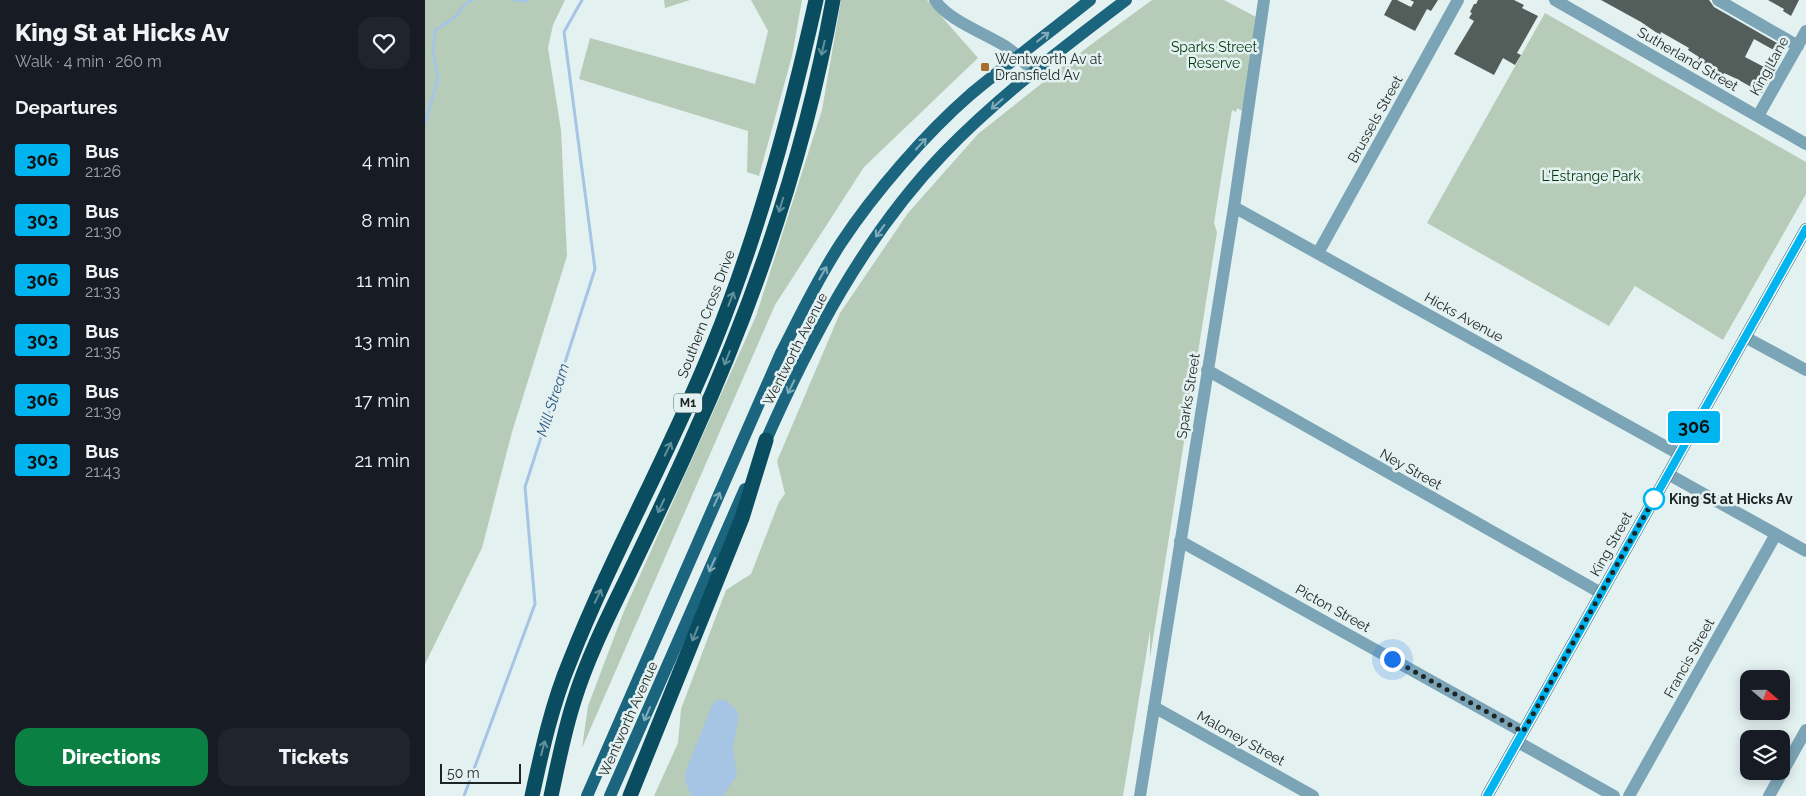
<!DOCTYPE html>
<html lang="en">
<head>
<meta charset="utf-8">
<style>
  :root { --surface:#171b24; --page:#20242c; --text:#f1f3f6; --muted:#9ea1a6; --accent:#0b8043 }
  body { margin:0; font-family:Raleway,sans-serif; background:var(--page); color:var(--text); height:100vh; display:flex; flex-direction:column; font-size:19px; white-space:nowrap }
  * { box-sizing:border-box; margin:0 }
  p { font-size:16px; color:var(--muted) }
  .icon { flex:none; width:28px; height:28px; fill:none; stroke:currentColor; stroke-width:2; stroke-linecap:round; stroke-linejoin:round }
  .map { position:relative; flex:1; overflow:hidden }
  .details { display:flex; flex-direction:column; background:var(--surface); width:425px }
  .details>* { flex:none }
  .badge { padding:0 10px; border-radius:4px; font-size:18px; line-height:32px }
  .needle { width:32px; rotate:110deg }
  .tools { position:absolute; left:1315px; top:670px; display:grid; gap:10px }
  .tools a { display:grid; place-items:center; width:50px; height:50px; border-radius:10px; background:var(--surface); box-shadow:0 2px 12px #0003; font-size:25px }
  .scale { position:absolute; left:15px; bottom:12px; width:81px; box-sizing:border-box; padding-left:5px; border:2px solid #1e2323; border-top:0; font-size:14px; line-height:18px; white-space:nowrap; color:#1e2323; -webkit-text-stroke:4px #e4f1f1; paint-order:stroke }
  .you { position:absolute; width:25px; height:25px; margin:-12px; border:4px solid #fff; border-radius:50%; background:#1a73e8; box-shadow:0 0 0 8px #1a73e833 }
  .map>.badge { position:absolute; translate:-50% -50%; box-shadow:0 0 0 2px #fff }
  h2 { padding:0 15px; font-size:19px; line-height:45px }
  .round { display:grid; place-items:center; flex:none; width:52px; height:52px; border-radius:15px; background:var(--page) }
  .summary { display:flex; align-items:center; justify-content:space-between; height:85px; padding:0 15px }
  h1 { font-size:24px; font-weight:800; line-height:38px }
  .button { display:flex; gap:10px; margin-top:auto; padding:10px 15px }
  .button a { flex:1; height:58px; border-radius:15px; background:var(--accent); color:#fff; font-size:20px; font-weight:800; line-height:58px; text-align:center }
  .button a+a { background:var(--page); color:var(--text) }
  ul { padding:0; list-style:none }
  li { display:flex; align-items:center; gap:15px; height:60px; padding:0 15px }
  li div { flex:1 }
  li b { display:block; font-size:19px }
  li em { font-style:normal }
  li .badge { min-width:55px; font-weight:700; text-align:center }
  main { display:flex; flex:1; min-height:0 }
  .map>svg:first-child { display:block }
  .green { fill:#b7ccb8 }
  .water { fill:#a6c4e4 }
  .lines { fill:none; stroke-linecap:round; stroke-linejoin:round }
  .stream { stroke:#a6c4e4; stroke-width:3 }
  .building { fill:#535d5a }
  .minor { stroke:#7ba5b6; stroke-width:12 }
  .major { stroke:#1c657e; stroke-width:12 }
  .highway { stroke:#0a4d61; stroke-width:15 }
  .oneway { stroke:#80abb8 }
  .oneway2 { stroke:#618f9b }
  .line-casing { stroke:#fff; stroke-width:11 }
  .line { stroke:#00b5ef; stroke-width:8 }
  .walk { stroke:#1e2323; stroke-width:5; stroke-dasharray:0 9 }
  .poi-dot { fill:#a66f2b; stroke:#e4f1f1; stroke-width:2 }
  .stop-dot { fill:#fff; stroke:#00b5ef; stroke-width:2.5 }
  .labels { text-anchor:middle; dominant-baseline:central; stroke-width:5; stroke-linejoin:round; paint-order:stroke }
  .shield { fill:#e4f1f1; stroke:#596161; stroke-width:1 }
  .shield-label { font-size:12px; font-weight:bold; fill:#1e2323 }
  .park-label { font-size:14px; fill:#03380f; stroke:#e4f1f1 }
  .poi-label { font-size:14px; fill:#1e2323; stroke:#e4f1f1; text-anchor:start }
  .street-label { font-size:14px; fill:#1e2323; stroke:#e4f1f1 }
  .stop-label { font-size:14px; font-weight:bold; fill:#1e2323; stroke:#e4f1f1; text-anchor:start }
  .water-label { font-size:15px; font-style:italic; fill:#2e5985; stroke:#e4f1f1 }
</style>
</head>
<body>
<main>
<section class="details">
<div class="summary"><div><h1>King St at Hicks Av</h1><p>Walk · 4 min · 260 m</p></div><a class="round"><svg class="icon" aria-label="heart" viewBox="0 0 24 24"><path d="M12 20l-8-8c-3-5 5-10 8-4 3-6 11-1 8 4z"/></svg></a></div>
<h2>Departures</h2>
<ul>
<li><span class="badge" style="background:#00b5ef;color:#111">306</span><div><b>Bus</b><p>21:26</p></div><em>4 min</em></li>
<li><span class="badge" style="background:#00b5ef;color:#111">303</span><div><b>Bus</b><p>21:30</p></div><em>8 min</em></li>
<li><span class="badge" style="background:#00b5ef;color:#111">306</span><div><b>Bus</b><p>21:33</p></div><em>11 min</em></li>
<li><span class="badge" style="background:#00b5ef;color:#111">303</span><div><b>Bus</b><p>21:35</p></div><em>13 min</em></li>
<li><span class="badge" style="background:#00b5ef;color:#111">306</span><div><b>Bus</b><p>21:39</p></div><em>17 min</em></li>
<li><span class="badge" style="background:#00b5ef;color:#111">303</span><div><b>Bus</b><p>21:43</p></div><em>21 min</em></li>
</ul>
<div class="button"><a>Directions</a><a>Tickets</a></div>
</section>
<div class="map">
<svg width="1381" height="796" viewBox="0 0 1381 796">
  <rect width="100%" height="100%" fill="#e4f1f1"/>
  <path class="green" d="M0 0H140L128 25 123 48 136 130 142 256 87 432 57 548 0 664Z
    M239 0H265L240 8Z
    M326 0H377L367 56 334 176 322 172 323 131 154 79 165 38 330 84 343 31Z
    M416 0H502L553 58 439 167 350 305 157 748 163 706 199 611 331 316 397 110Z
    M727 0H799L833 18 817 111 812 108 811 112 807 110 789 223 792 232 725 658V631L698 796H229L253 743 256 709 301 590 326 574 354 502 360 494 352 461 415 313 483 213 553 134 664 46Z
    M1120 13 1381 162V194L1298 340 1210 286 1184 326 1002 223Z"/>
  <path class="water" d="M294 699C304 700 310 707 314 716L308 747 312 775 298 796H266L260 780V773L286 708 289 702Z"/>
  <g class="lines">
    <path class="stream" d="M89 0 102 1
      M0 123 13 79 8 51 10 30C16 26 23 23 28 18 37 11 35 6 47 0
      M39 796 110 604 100 487 170 269 139 32 157 0"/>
  </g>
  <path class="building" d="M967 0H972L986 7 989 2 985 0H1013L1006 11 1002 9 990 31 959 15Z
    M1053 0H1089L1099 5 1097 8 1113 16 1092 53 1096 55 1090 65 1078 58 1069 75 1029 54 1049 21 1044 18 1047 13 1045 12 1049 4H1051Z
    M1176 0H1284L1289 7 1357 46 1354 53 1329 39 1320 57 1339 67 1345 56 1355 61 1337 93 1312 79 1299 73 1298 75 1285 69 1286 67 1273 60 1274 57 1263 50 1264 48 1236 32 1235 35 1216 22Z
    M1343 0H1374L1366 16 1358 11 1359 9Z"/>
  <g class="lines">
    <path class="minor" d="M510 0C521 19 561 34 580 46 591 53 600 63 609 72
      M1130 0 1381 144
      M1293 0 1373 46
      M1333 116 1381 31
      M809 207 1254 454
      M893 253 1033 0
      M1320 337 1381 370
      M782 370 1176 593
      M1243 474 1381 551
      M755 541 1098 732
      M729 707 888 796
      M1093 742 1189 796
      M715 796 809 207 839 0
      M1204 796 1351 534
      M1344 796 1381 730"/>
    <path class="major" d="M338 447C384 342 439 236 519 153 573 97 639 47 701 0
      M162 796 356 353C375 316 393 278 416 243 449 193 501 133 546 94 585 62 626 31 665 0
      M185 796 320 489
      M1062 796 1381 229"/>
    <path class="highway" d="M107 796C117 750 127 704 145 661 188 552 246 451 289 343 334 232 365 117 391 0
      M126 796C133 764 139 732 149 701 162 659 182 619 201 580 224 532 247 485 268 437 331 298 381 150 408 0
      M205 796 317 518 341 440"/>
  </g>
  <defs><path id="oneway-shaft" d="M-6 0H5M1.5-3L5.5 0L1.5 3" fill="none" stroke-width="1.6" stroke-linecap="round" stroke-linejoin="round" transform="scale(1.25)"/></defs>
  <g class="oneway">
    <use href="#oneway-shaft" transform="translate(618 37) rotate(-38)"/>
    <use href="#oneway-shaft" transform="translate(572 104) rotate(139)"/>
    <use href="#oneway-shaft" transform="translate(496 144) rotate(-47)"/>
    <use href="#oneway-shaft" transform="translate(455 231) rotate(126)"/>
    <use href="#oneway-shaft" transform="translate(398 273) rotate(-60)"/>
    <use href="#oneway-shaft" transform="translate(366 387) rotate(116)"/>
    <use href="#oneway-shaft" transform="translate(292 499) rotate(-66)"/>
    <use href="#oneway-shaft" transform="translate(287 565) rotate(114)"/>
    <use href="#oneway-shaft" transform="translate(222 714) rotate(114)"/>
  </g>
  <g class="oneway2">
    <use href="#oneway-shaft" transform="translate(398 48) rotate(103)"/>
    <use href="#oneway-shaft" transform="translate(356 205) rotate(107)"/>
    <use href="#oneway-shaft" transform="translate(306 299) rotate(-69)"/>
    <use href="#oneway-shaft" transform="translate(302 358) rotate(112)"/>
    <use href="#oneway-shaft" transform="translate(243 449) rotate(-64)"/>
    <use href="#oneway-shaft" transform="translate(236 506) rotate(115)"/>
    <use href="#oneway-shaft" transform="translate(173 596) rotate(-65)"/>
    <use href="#oneway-shaft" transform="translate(270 634) rotate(112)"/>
    <use href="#oneway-shaft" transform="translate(118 748) rotate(-75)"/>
  </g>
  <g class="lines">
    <defs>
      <path id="line" d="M1062 796 1381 229"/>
    </defs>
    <use href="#line" class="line-casing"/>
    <use href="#line" class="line"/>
    <path class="walk" d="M967 659 1098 732 1230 497 1229 499"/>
  </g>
  <rect class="poi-dot" x="555" y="62" width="10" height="10" rx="2.5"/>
  <circle class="stop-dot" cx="1229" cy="499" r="10"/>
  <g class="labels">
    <rect class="shield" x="249" y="393.5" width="28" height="19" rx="4"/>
    <g class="shield-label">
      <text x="263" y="403">M1</text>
    </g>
    <g class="park-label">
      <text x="789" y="47">Sparks Street<tspan x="789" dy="16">Reserve</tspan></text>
      <text x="1166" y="176">L'Estrange Park</text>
    </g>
    <g class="poi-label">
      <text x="570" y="59">Wentworth Av at<tspan x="570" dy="16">Dransfield Av</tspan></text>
    </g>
    <g class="street-label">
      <text transform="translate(1263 59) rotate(30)">Sutherland Street</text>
      <text transform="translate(1344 66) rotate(-61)">King Lane</text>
      <text transform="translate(950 119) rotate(-61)">Brussels Street</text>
      <text transform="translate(281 314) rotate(-69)">Southern Cross Drive</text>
      <text transform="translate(1039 317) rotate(29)">Hicks Avenue</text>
      <text transform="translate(370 349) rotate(-63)">Wentworth Avenue</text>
      <text transform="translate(763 396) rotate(-81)">Sparks Street</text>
      <text transform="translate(986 469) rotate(29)">Ney Street</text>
      <text transform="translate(1186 544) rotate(-61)">King Street</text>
      <text transform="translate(908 608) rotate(29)">Picton Street</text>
      <text transform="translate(1264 658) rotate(-61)">Francis Street</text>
      <text transform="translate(203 719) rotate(-66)">Wentworth Avenue</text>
      <text transform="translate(816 738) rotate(29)">Maloney Street</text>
    </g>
    <g class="stop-label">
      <text x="1244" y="499">King St at Hicks Av</text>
    </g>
    <g class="water-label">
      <text transform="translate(128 400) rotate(-72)">Mill Stream</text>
    </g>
  </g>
</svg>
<div class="tools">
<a><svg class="needle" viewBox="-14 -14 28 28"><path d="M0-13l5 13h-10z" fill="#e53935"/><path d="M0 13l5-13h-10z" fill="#9ea1a6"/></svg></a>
<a><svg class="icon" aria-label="layers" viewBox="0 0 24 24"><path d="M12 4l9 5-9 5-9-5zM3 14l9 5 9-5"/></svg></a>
</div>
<div class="scale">50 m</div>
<div class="you" style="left:967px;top:659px"></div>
<b class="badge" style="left:1269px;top:427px;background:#00b5ef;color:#111">306</b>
</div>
</main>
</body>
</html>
